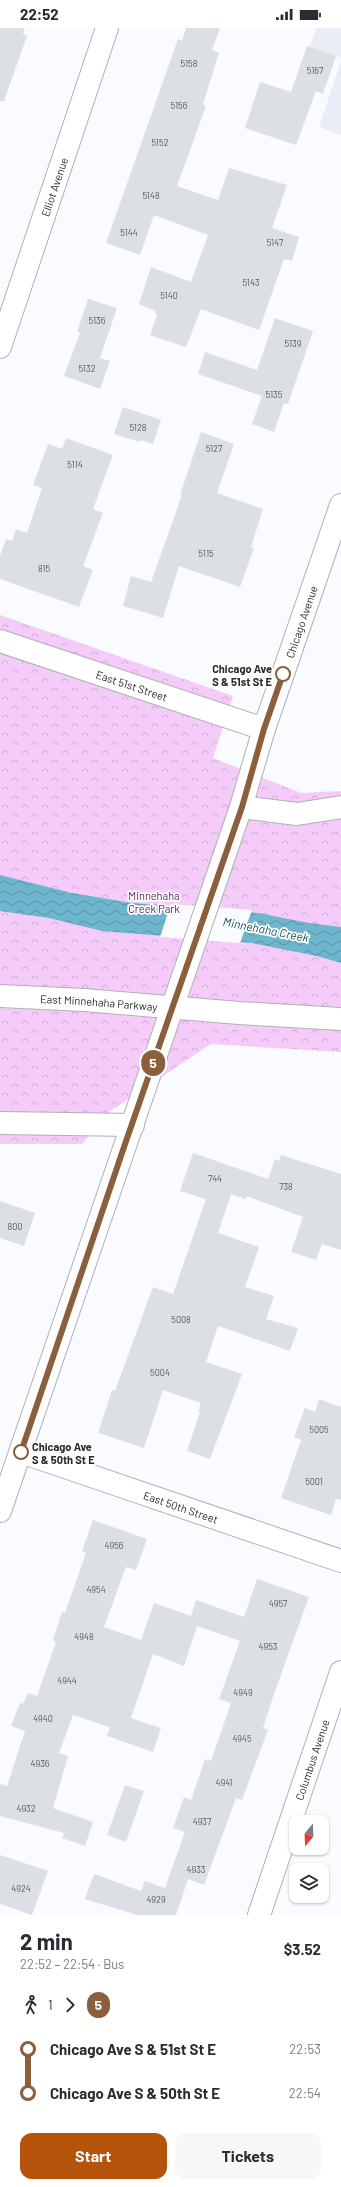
<!DOCTYPE html>
<html lang="en">
<head>
<meta charset="utf-8">
<style>
  :root { --surface:#fff; --page:#f7f7f7; --text:#2b2b33; --muted:#7c7c81; --accent:#b45309 }
  body { margin:0; font-family:Barlow,sans-serif; background:var(--page); color:var(--text); height:100vh; display:flex; flex-direction:column; font-size:15px; white-space:nowrap }
  * { box-sizing:border-box; margin:0 }
  p { font-size:13px; color:var(--muted) }
  .icon { flex:none; width:22px; height:22px; fill:none; stroke:currentColor; stroke-width:2; stroke-linecap:round; stroke-linejoin:round }
  .map { position:relative; height:1887px; overflow:hidden }
  .panel { display:flex; flex-direction:column; background:var(--surface); flex:1 }
  .panel>* { flex:none }
  .badge { padding:0 8px; border-radius:13px; font-size:14px; line-height:26px }
  .needle { width:26px; rotate:199deg }
  .fabs { position:absolute; left:289px; top:1787px; display:grid; gap:8px }
  .fabs a { display:grid; place-items:center; width:40px; height:40px; border-radius:8px; background:var(--surface); box-shadow:0 1px 3px #0004; font-size:20px }
  .map>.badge { position:absolute; translate:-50% -50%; box-shadow:0 0 0 2px #fff }
  .legs { display:flex; align-items:center; gap:6px; height:44px; padding:0 20px; font-size:13px }
  .legs p { margin-inline-start:auto }
  .head { display:flex; align-items:center; justify-content:space-between; height:68px; padding:0 20px }
  h1 { font-size:22px; font-weight:700; line-height:30px }
  .button { display:flex; gap:8px; margin-top:auto; padding:8px 20px }
  .button a { flex:1; height:46px; border-radius:12px; background:var(--accent); color:#fff; font-size:16px; font-weight:700; line-height:46px; text-align:center }
  .button a+a { background:var(--page); color:var(--text) }
  ul { padding:0 20px; list-style:none }
  li { display:flex; align-items:center; gap:14px; height:44px; font-size:15px }
  li i { display:grid; place-items:center; width:6px; height:100%; margin:0 5px; background:currentColor }
  li i::after { content:''; width:10px; height:10px; margin:-5px; border:3px solid; border-radius:50%; background:var(--surface) }
  li p { margin-inline-start:auto }
  li:first-child i { background:linear-gradient(#0000 50%,currentColor 0) }
  li:last-child i { background:linear-gradient(currentColor 50%,#0000 0) }
  .status { display:flex; justify-content:space-between; align-items:center; height:28px; padding:0 20px; background:var(--surface); direction:ltr }
  .status svg { height:11px; fill:currentColor }
  .map>svg:first-child { display:block }
  .built { fill:#e9ecf5 }
  .park { fill:url(#park-crowns) }
  .water { fill:url(#water-waves) }
  .pier { fill:#f9fbff }
  .building { fill:#dde0e3 }
  .lines { fill:none; stroke-linecap:round; stroke-linejoin:round }
  .minor-casing { stroke:#afb1b5; stroke-width:24 }
  .tertiary-casing { stroke:#afb1b5; stroke-width:24 }
  .minor { stroke:#fff; stroke-width:22 }
  .tertiary { stroke:#fff; stroke-width:22 }
  .line-1-casing { stroke:#fff; stroke-width:9 }
  .line-1 { stroke:#8b5e3c; stroke-width:6 }
  .stop-1-dot { fill:#fff; stroke:#8b5e3c; stroke-width:2 }
  .labels { text-anchor:middle; dominant-baseline:central; stroke-width:3.5; stroke-linejoin:round; paint-order:stroke }
  .number-label { font-size:9px; fill:#555758 }
  .street-label { font-size:11px; fill:#28292a; stroke:#fff }
  .stop-label { font-size:11px; font-weight:bold; fill:#28292a; stroke:#fff; text-anchor:end }
  .park-label { font-size:11px; fill:#5a2760; stroke:#fff }
  .water-label { font-size:12px; font-style:italic; fill:#145162; stroke:#fff }
</style>
</head>
<body>
<div class="status"><b>22:52</b><svg viewBox="0 0 49 12"><path d="M0 12V9h3v3zM5 12V6h3v6zM10 12V3h3v9zM15 12V0h3v12zM26 1h20v11H26zM47 4h2v5h-2z"/></svg></div>
<div class="map">
<svg width="341" height="1887" viewBox="0 0 341 1887">
  <defs>
    <pattern id="park-crowns" width="20" height="18" patternUnits="userSpaceOnUse"><rect width="20" height="18" fill="#f5cbf9"/><path d="M2 6a3 3 0 1 1 6 0M12 15a3 3 0 1 1 6 0" fill="none" stroke="#d2aed6"/></pattern>
    <pattern id="water-waves" width="16" height="10" patternUnits="userSpaceOnUse"><rect width="16" height="10" fill="#6db6cd"/><path d="M0 5q4-4 8 0t8 0" fill="none" stroke="#5a94a7"/></pattern>
  </defs>
  <rect width="100%" height="100%" fill="#f9fbff"/>
  <path class="built" d="M316 0H341V30L310 20Z
    M341 33V107L319 99Z"/>
  <path class="park" d="M0 587 233 668 213 730 301 765 341 763V1024L211 1016 112 1082 82 1116H0Z"/>
  <path class="water" d="M0 847 72 865 132 875 258 885 309 895 341 899V935L317 928 252 915 102 903 49 890 0 883Z"/>
  <path class="pier" d="M171 876 252 882 240 915 160 909Z"/>
  <path class="building" d="M0 0H25L23 6 27 8 4 73H0Z
    M186 0H220L212 22 219 25 203 76 206 78 177 158 218 172 229 140 287 157 272 200 299 209 292 233 284 231 259 302 201 281 186 319 150 307 157 286 155 285 156 283 139 276 151 239 191 254 208 207 154 187 140 227 106 215 178 11 182 13Z
    M307 18 336 28 323 66 316 63 296 117 245 100 260 54 291 64Z
    M88 271 117 280 100 330 110 333 100 361 64 348 80 305 77 304Z
    M275 290 313 303 288 376 284 375 274 404 252 396 262 368 198 346 205 324 257 342Z
    M123 379 161 392 153 416 141 412 140 414 114 406Z
    M201 404 234 416 217 465 263 481 251 519 254 520 240 559 179 538 163 590 123 578 131 548 151 554 182 467H180Z
    M66 410 113 427 93 481 103 485 83 538 93 542 79 579 0 551V528L6 511 12 513 16 501 27 505 42 460 33 457 48 416 62 421Z
    M193 1125 268 1151 275 1131 279 1133 281 1127 341 1146V1222L322 1216 316 1232 291 1224 303 1189 247 1168 246 1171 231 1166 218 1205 259 1219 245 1259 274 1268 266 1291 298 1300 290 1323 218 1298 206 1334 242 1346 210 1431 187 1423 200 1384 198 1383 201 1375 163 1362 144 1420 98 1405 112 1362 115 1363 153 1259 173 1266 206 1171 180 1163Z
    M0 1173 35 1185 24 1218 0 1210Z
    M319 1371 341 1379V1472L336 1471 331 1487 281 1470 301 1412 294 1409 305 1380 315 1384Z
    M93 1492 147 1511 136 1542 126 1539 104 1599 141 1612 154 1575 191 1588 196 1572 244 1589 257 1551 309 1569 274 1666 263 1700 268 1702 242 1772 236 1770 204 1857 188 1851 176 1887H137L85 1871 94 1846 141 1863 145 1853 165 1860 185 1804 173 1800 184 1769 191 1772 205 1731 211 1733 231 1675 219 1671 240 1613 197 1598 184 1638 153 1626 131 1690 161 1700 153 1724 107 1708 110 1699 73 1687 59 1725 68 1728 53 1780 93 1794 85 1818 62 1810 64 1805 0 1788V1756L7 1758 25 1703 11 1698 20 1675 23 1676 28 1665 37 1668 56 1614 53 1612 62 1584 65 1585 86 1525 82 1523Z
    M125 1757 144 1763 126 1814 107 1807Z
    M0 1827 48 1843 32 1887 0 1876Z"/>
  <g class="lines">
    <defs>
      <g id="minor">
        <path id="s1" d="M0 319 107 0"/>
        <path id="s2" d="M0 613 264 701"/>
        <path d="M241 779 297 786 341 779"/>
        <path d="M0 1095 133 1097"/>
        <path id="s3" d="M21 1424 341 1533"/>
        <path id="s4" d="M259 1887 341 1644"/>
      </g>
      <g id="tertiary">
        <path id="s5" d="M0 968 84 972 239 985 341 991"/>
        <path id="s6" d="M0 1483 241 779 264 701 341 477"/>
      </g>
    </defs>
    <use href="#minor" class="minor-casing"/>
    <use href="#tertiary" class="tertiary-casing"/>
    <use href="#minor" class="minor"/>
    <use href="#tertiary" class="tertiary"/>
  </g>
  <g class="lines">
    <defs>
      <path id="line-1" d="M21 1424 124 1119 242 779 264 701 283 646"/>
    </defs>
    <use href="#line-1" class="line-1-casing"/>
    <use href="#line-1" class="line-1"/>
  </g>
  <g class="stop-1-dot">
    <circle cx="283" cy="646" r="7"/>
    <circle cx="21" cy="1424" r="7"/>
  </g>
  <g class="labels">
    <g class="number-label">
      <text x="189" y="35">5158</text>
      <text x="315" y="42">5167</text>
      <text x="179" y="77">5156</text>
      <text x="160" y="114">5152</text>
      <text x="151" y="167">5148</text>
      <text x="129" y="204">5144</text>
      <text x="275" y="214">5147</text>
      <text x="251" y="254">5143</text>
      <text x="169" y="267">5140</text>
      <text x="97" y="292">5136</text>
      <text x="293" y="315">5139</text>
      <text x="87" y="340">5132</text>
      <text x="274" y="366">5135</text>
      <text x="138" y="399">5128</text>
      <text x="214" y="420">5127</text>
      <text x="75" y="436">5114</text>
      <text x="206" y="525">5115</text>
      <text x="44" y="540">815</text>
      <text x="215" y="1150">744</text>
      <text x="286" y="1158">738</text>
      <text x="15" y="1198">800</text>
      <text x="181" y="1291">5008</text>
      <text x="160" y="1344">5004</text>
      <text x="319" y="1401">5005</text>
      <text x="314" y="1453">5001</text>
      <text x="114" y="1517">4956</text>
      <text x="96" y="1561">4954</text>
      <text x="278" y="1575">4957</text>
      <text x="84" y="1608">4948</text>
      <text x="268" y="1618">4953</text>
      <text x="67" y="1652">4944</text>
      <text x="243" y="1664">4949</text>
      <text x="43" y="1690">4940</text>
      <text x="242" y="1710">4945</text>
      <text x="40" y="1735">4936</text>
      <text x="224" y="1754">4941</text>
      <text x="26" y="1780">4932</text>
      <text x="202" y="1793">4937</text>
      <text x="196" y="1841">4933</text>
      <text x="21" y="1860">4924</text>
      <text x="156" y="1871">4929</text>
    </g>
    <g class="street-label">
      <text stroke="none"><textPath href="#s1" startOffset="169">Elliot Avenue</textPath></text>
      <text stroke="none"><textPath href="#s6" startOffset="939">Chicago Avenue</textPath></text>
      <text stroke="none"><textPath href="#s2" startOffset="139">East 51st Street</textPath></text>
      <text stroke="none"><textPath href="#s5" startOffset="99">East Minnehaha Parkway</textPath></text>
      <text stroke="none"><textPath href="#s3" startOffset="169">East 50th Street</textPath></text>
      <text stroke="none"><textPath href="#s4" startOffset="164">Columbus Avenue</textPath></text>
    </g>
    <g class="stop-label">
      <text x="272" y="640">Chicago Ave<tspan x="272" dy="13">S &amp; 51st St E</tspan></text>
      <text x="32" y="1418" text-anchor="start">Chicago Ave<tspan x="32" dy="13">S &amp; 50th St E</tspan></text>
    </g>
    <g class="park-label">
      <text x="154" y="867">Minnehaha<tspan x="154" dy="13">Creek Park</tspan></text>
    </g>
    <g class="water-label">
      <text transform="translate(266 901) rotate(11)">Minnehaha Creek</text>
    </g>
  </g>
</svg>
<div class="fabs">
<a><svg class="needle" viewBox="-14 -14 28 28"><path d="M0-13l5 13h-10z" fill="#e53935"/><path d="M0 13l5-13h-10z" fill="#7c7c81"/></svg></a>
<a><svg class="icon" aria-label="layers" viewBox="0 0 24 24"><path d="M12 4l9 5-9 5-9-5zM3 14l9 5 9-5"/></svg></a>
</div>
<b class="badge" style="left:153px;top:1035px;background:#8b5e3c;color:#fff">5</b>
</div>
<section class="panel">
<div class="head"><div><h1>2 min</h1><p>22:52 – 22:54 · Bus</p></div><b>$3.52</b></div>
<div class="legs"><svg class="icon" aria-label="walk" viewBox="0 0 24 24"><circle cx="13" cy="4" r="2"/><path d="M13 8l-2 6 4 7M11 14l-3 7M7 12l3-4h3l4 4"/></svg>1<svg class="icon" aria-label="forward" viewBox="0 0 24 24"><path d="M9 5l7 7-7 7"/></svg><b class="badge" style="background:#8b5e3c;color:#fff">5</b></div>
<ul>
<li><i style="color:#8b5e3c"></i><b>Chicago Ave S &amp; 51st St E</b><p>22:53</p></li>
<li><i style="color:#8b5e3c"></i><b>Chicago Ave S &amp; 50th St E</b><p>22:54</p></li>
</ul>
<div class="button"><a>Start</a><a>Tickets</a></div>
</section>
</body>
</html>
